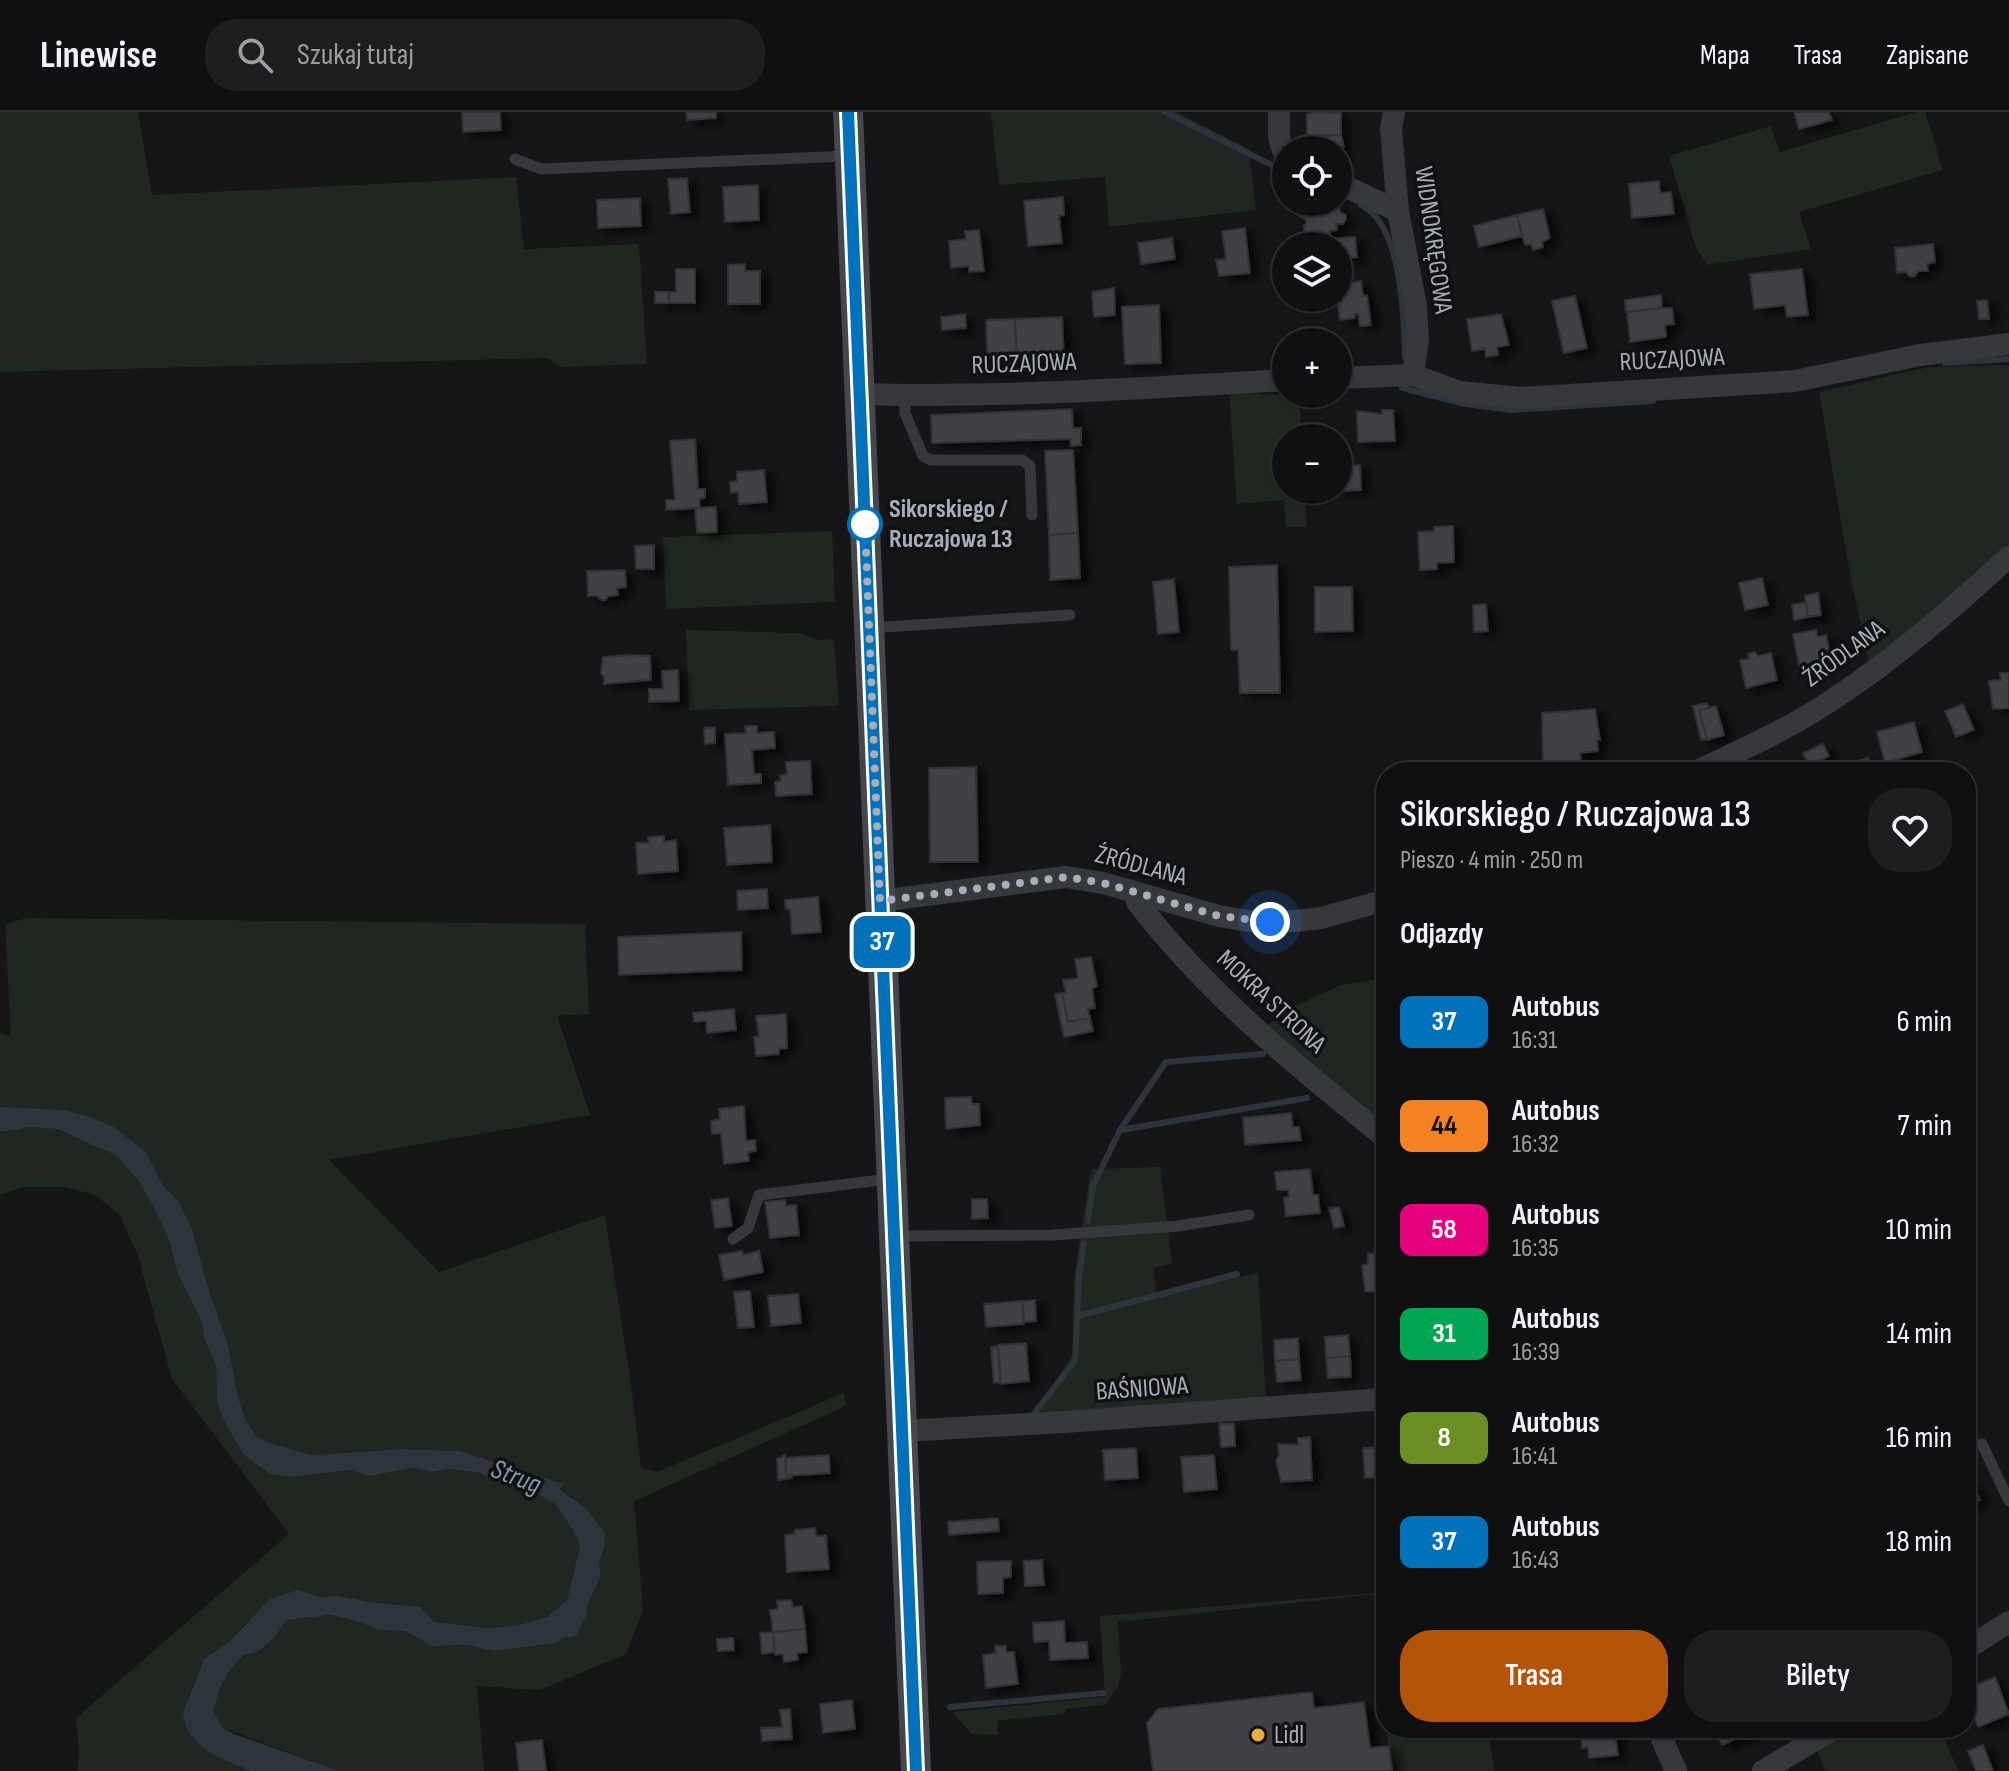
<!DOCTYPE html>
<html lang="pl">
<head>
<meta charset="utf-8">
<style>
  :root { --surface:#101012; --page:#1e1e20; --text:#f1f3f6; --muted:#9c9d9f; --line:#303032; --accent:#b45309 }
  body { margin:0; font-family:"Sofia Sans Condensed",sans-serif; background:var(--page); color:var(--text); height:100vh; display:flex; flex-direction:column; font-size:30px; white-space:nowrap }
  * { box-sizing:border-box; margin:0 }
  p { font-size:26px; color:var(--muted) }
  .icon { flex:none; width:44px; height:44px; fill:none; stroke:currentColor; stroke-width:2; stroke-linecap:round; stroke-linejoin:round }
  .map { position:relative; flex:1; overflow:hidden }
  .side { position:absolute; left:1376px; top:650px; width:600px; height:976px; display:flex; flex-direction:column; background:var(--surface); border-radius:32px; box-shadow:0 2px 6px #0004,0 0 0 2px var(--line) }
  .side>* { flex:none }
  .badge { padding:0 16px; border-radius:12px; font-size:28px; line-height:52px }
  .buttons { position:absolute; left:1272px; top:24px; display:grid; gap:16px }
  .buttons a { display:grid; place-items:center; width:80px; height:80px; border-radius:50%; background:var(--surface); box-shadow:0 2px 6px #0004,0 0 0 2px var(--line); font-size:40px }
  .you { position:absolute; width:40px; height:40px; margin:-20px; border:6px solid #fff; border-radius:50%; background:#1a73e8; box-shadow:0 0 0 12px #1a73e833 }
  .map>.badge { position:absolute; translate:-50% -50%; box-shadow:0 0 0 4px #fff }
  h2 { padding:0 24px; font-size:30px; line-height:72px }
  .round { display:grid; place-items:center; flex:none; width:84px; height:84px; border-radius:32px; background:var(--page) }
  .headline { display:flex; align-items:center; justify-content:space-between; height:136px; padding:0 24px }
  h1 { font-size:38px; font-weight:600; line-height:60px }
  .action { display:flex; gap:16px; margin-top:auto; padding:16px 24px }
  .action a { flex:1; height:92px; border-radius:32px; background:var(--accent); color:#fff; font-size:32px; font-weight:600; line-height:92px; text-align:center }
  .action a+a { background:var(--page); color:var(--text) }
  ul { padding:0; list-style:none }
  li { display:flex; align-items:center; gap:24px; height:104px; padding:0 24px }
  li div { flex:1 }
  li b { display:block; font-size:30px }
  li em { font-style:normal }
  li .badge { min-width:88px; font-weight:700; text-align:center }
  header { display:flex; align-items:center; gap:48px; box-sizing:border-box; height:112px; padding:0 40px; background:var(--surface); border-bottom:2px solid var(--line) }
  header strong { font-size:38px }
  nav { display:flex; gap:44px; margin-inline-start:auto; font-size:28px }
  .search { width:560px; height:72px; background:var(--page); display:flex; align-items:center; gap:20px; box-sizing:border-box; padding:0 28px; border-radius:32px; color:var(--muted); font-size:30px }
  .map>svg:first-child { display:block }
  .green { fill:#202721 }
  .water { fill:#2d343b }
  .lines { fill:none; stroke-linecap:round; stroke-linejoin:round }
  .stream { stroke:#2d343b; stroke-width:6 }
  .building { fill:#404145; stroke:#303033; stroke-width:2; filter:url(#shadow) }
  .lane { stroke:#37383c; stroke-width:11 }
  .street { stroke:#37383c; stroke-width:22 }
  .secondary { stroke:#45474c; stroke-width:30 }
  .line-casing { stroke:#fff; stroke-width:18 }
  .line { stroke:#0072bc; stroke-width:12 }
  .walk { stroke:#a9adb7; stroke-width:8; stroke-dasharray:0 14.4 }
  .stop-dot { fill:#fff; stroke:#0072bc; stroke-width:4 }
  .poi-dot { fill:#e7b03f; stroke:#111113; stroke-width:3 }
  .labels { text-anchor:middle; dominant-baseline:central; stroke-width:7; stroke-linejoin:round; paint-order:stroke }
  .street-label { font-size:26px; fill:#a9adb7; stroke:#111113 }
  .stop-label { font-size:26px; font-weight:bold; fill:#a9adb7; stroke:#111113; text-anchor:start }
  .poi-label { font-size:26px; fill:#a9adb7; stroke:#111113; text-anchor:start }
  .water-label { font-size:28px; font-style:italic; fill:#829ab0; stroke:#111113 }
</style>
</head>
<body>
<header>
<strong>Linewise</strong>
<div class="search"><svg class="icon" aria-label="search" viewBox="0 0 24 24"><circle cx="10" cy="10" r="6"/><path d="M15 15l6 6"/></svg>Szukaj tutaj</div>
<nav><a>Mapa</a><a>Trasa</a><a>Zapisane</a></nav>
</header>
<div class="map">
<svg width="2009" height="1659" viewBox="0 0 2009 1659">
  <defs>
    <filter id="shadow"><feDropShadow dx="9" dy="5" stdDeviation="4" flood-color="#0009"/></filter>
  </defs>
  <rect width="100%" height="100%" fill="#161618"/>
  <path class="green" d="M0 0H138L152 83 516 65 524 137 639 132 647 252 562 255 547 246 0 260Z
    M991 0H1176L1249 37 1256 98 1109 115 1105 65 999 73Z
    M1917 0H1925L1943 58 1799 100 1811 137 1707 153 1696 136 1669 44 1771 14 1780 40Z
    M2009 253V435L1959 482 1869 550 1851 468 1819 280 1929 255Z
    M1229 280 1299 284 1302 326H1286V378H1305L1307 415H1286L1284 388 1237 392Z
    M832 419 835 490 666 497 663 425Z
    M686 518 800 521 817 528 834 527 839 594 689 598Z
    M27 806 585 812 589 902 557 904 590 1003 329 1048 439 1160 605 1103 631 1272 641 1356 657 1360 844 1281 846 1294 634 1389 643 1498 626 1542 540 1578 477 1574 484 1659H340L223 1616 213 1599 215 1589 229 1559 245 1543 258 1540 274 1526 287 1508 331 1503 356 1509 379 1518 405 1519 432 1534 466 1533 495 1539 556 1531 564 1526 576 1524 586 1504 589 1488 601 1465 599 1452 604 1436 585 1396 560 1376 562 1373 460 1339 401 1337 312 1343 273 1332 256 1324 245 1306 238 1285 228 1232 178 1088 163 1073 147 1041 20 997 0 995V921L11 924 5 812Z
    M1386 866V1017L1264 915 1295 894 1341 873Z
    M30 1015 56 1017 117 1044 137 1067 153 1094 170 1130 177 1160 202 1211 204 1228 216 1254 217 1289 223 1307 243 1342 291 1365 349 1358 369 1364 413 1356 434 1360 449 1357 480 1361 505 1374 533 1379 555 1392 573 1418 580 1434 567 1488 547 1505 519 1513 489 1516 434 1510 421 1495 370 1490 338 1484 321 1485 298 1478 246 1511 229 1530 204 1547 187 1588 219 1646 251 1659H77L79 1644 76 1606 289 1422 172 1267 137 1141 119 1102 95 1083 65 1075H23L0 1083V1020Z
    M1160 1055 1172 1151 1154 1156 1156 1183 1258 1161 1266 1287 1032 1302 1073 1243 1074 1166 1090 1062 1093 1057Z
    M1386 1480V1493H1378L1376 1482 1118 1510 1121 1562 1118 1574 1105 1593 1065 1597V1602L997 1609 998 1623 972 1622 952 1600 1105 1585 1100 1504Z
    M1385 1612 1386 1616H1488L1494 1659H1393Z
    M1844 1616H1940L1958 1659H1825L1815 1634Z"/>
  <path class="water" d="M0 995 62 998 87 1004 114 1015 147 1041 163 1073 178 1088 193 1120 207 1172 228 1232 238 1285 245 1306 256 1324 273 1332 312 1343 401 1337 460 1339 563 1372 560 1377 585 1396 605 1421 604 1436 599 1452 601 1464 589 1488 586 1504 576 1524 564 1526 556 1531 495 1539 466 1533 432 1534 405 1519 379 1518 356 1509 331 1503 287 1508 274 1526 258 1540 244 1543 229 1559 220 1577 213 1599 223 1616 234 1622 340 1659H251L219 1646 202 1635 191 1623 185 1612 183 1600 204 1547 229 1530 270 1487 298 1478 321 1485 338 1484 370 1490 421 1495 434 1510 489 1516 519 1513 547 1505 567 1488 580 1434 573 1418 555 1392 533 1379 504 1374 480 1361 449 1357 434 1360 413 1356 369 1364 349 1358 291 1365 270 1362 243 1342 223 1307 217 1289 216 1254 204 1227 202 1211 177 1160 170 1130 153 1094 137 1067 117 1044 57 1017 30 1015 0 1020Z"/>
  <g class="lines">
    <path class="stream" d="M1165 0 1286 60
      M1361 93C1402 112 1404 206 1405 245
      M1945 251 2009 247
      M1402 276 1465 292 1512 298 1653 289
      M1121 1018 1307 986
      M1088 1109 1093 1074 1120 1018 1166 950 1263 942
      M1078 1204 1237 1162
      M1032 1304 1075 1249 1079 1164 1084 1131
      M950 1595 1104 1581"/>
  </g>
  <path class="building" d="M462 0H500L501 18 463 20Z
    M686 0H716V6L687 8Z
    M1316 0 1341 1V23L1307 24V2Z
    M1794 0H1829L1832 8 1799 17Z
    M1308 24 1341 23 1344 35H1325V32H1314L1308 29Z
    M687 66 690 100 671 102 668 67Z
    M1659 69 1660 81 1671 80 1674 102 1632 106 1629 72Z
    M758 73 759 108 725 110 723 75Z
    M1063 85 1064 103 1059 104 1062 131 1028 134 1024 89Z
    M640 86 641 114 598 116 597 88Z
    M1298 90H1316L1326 95 1339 94 1340 100 1346 103V107L1343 112H1336L1337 118 1330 119V127L1355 125 1357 145 1338 147V134H1302L1305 129 1304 113H1306V108L1295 101Z
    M1543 97 1550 126 1542 130 1543 135 1533 138 1531 132 1525 133 1517 103Z
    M1517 103 1522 124 1479 135 1474 114Z
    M1245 116 1250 161 1219 164 1216 148 1226 147 1222 119Z
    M979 118 984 159 969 160V154L951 156 949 129 966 127 965 119Z
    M1172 126 1175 147 1141 152 1138 131Z
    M1933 132 1935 150 1927 152 1928 159H1918L1915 164 1910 165 1906 160 1897 161 1895 136Z
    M745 152V159H760V192H728V153Z
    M676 157H695V191H669V180H676Z
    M1802 157 1808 203 1787 205 1785 193 1754 197 1750 162Z
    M1361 169 1363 184 1367 183 1371 213 1360 214 1358 202H1355V206L1340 208 1337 186 1338 172Z
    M1114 176 1115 203 1094 205 1092 180Z
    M655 180H669V191H655Z
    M1661 183 1662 196 1626 200 1625 188Z
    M1575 184 1587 236 1564 241 1552 189Z
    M1987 188 1989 207H1979L1977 189Z
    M1159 193 1161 251 1125 252 1122 195Z
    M1662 196H1672L1674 212 1665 213 1666 225 1630 230 1627 200Z
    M965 202 966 216 942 218 941 205Z
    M1501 202 1509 233 1497 235 1498 243 1490 244 1486 245 1485 237 1472 239 1467 207Z
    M1062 205 1064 248 1017 250 1015 207Z
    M1015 207 1017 258 988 259 986 208Z
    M1072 297 1073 316H1081V333L1071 334 1070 327 932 331 931 303Z
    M1382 298H1393L1395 329 1358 330 1357 299 1382 302Z
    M695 327 698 377H705V386L699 387 700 396 666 398V388H675L670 329Z
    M1073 338 1078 421 1049 423 1045 339Z
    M1360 353 1361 378 1340 379 1339 354Z
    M764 358 767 390 739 392 738 380 731 381 730 370 737 369V360Z
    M716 395 717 420 697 421 695 396Z
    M1453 414 1454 450 1437 451V457L1420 458 1418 420 1434 419V415Z
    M1078 421 1080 466 1050 468 1049 423Z
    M654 433V457H636L635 434Z
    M1277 453 1280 581H1240L1238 538H1231L1229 455Z
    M625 458 626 475 617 476 618 483 608 484 606 488H601L597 484H588L587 459Z
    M1762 466 1768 493 1745 498 1739 471Z
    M1174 467 1179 520 1158 522 1153 470Z
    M1315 475H1352L1353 519 1315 520Z
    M1818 481 1821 503 1808 505 1805 484Z
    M1806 490 1808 505 1794 508 1792 493Z
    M1486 492 1488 519 1474 520 1473 493Z
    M1816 518 1817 525 1826 523 1831 548 1799 554 1793 522Z
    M1755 540 1758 544 1771 541 1777 568 1746 576 1740 548 1749 547 1748 542Z
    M630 543 650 544 651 568 604 572V565L601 561 603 545Z
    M678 558 679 589 649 590V577H663L662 559Z
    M2000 561H2009V596L1993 597 1989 569 2001 568Z
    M1707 591 1709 596 1699 598 1707 627 1701 628 1693 594Z
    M1963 592 1974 618 1956 625 1945 599Z
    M1716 594 1724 623 1707 628 1699 598Z
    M1595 597 1600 628H1597L1598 639 1580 641 1581 649 1543 651 1542 601Z
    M1914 610 1922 640 1885 651 1877 620Z
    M745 614H757V621L774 620 775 636 752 638 754 662H761V671L728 673 725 622 746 621Z
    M715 615V631L705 632 704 616Z
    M1823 632 1829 644 1809 654 1803 641Z
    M1868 646 1872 660H1852L1849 651Z
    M810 649 812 682 776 684 775 670 781 669 780 664 787 662 786 650Z
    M976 655 978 750H930L929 656Z
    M770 713 772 750 727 753 724 716Z
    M664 724V730L676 728 678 759 638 762 636 731H649L648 725Z
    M767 777 768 796 738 798 737 779Z
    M818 785 821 820 792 822 790 797H786L785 788Z
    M741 820 742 858 619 863 618 825Z
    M1091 845 1097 874 1092 877 1095 896 1088 897 1090 906 1068 910 1062 881H1066L1063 868 1078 866 1075 847Z
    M1062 881 1068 910 1090 906 1093 919 1064 925 1055 882Z
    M734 897 736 918 707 921 706 909 694 910 693 901Z
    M786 902 787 936 779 937V942L756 944 754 925H759L756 904Z
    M971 985 972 992H979L980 1013 946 1017 945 986Z
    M744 994 746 1029 755 1028 756 1039 748 1040 749 1049 724 1052 721 1021 712 1022 711 1009 720 1007 719 997Z
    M1291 1001 1293 1015H1299L1301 1028 1245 1033 1243 1006Z
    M1310 1057 1313 1083H1318L1320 1101 1286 1104 1284 1086 1289 1085 1288 1078H1277L1275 1060Z
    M728 1086 732 1114 715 1116 711 1088Z
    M972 1087H987L988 1106 972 1107Z
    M785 1088 786 1094 796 1093 799 1123 770 1126 765 1090Z
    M1339 1095 1344 1114 1334 1116 1329 1096Z
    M742 1139 743 1143 759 1139 763 1160 724 1168 719 1143Z
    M1386 1140V1177L1380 1180 1365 1179 1362 1153 1368 1152V1142Z
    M750 1179 754 1215 738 1216 734 1180Z
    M798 1182 801 1211 771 1214 768 1184Z
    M1035 1188 1036 1209 1024 1210 1022 1189Z
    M1022 1189 1024 1212 986 1215 984 1192Z
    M1386 1220V1241L1377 1242 1375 1221Z
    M1348 1223 1350 1244 1326 1246 1325 1225Z
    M1298 1226 1299 1247 1275 1249 1274 1228Z
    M1026 1231 1029 1269 1000 1272 998 1233Z
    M998 1234 1001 1270 994 1271 991 1235Z
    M1386 1241V1262L1378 1263 1377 1242Z
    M1350 1244 1351 1265 1328 1266 1326 1246Z
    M1299 1247 1301 1268 1277 1270 1275 1249Z
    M1234 1311 1235 1334 1221 1335 1219 1312Z
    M1310 1325 1312 1368 1281 1370 1276 1348 1279 1344 1278 1332 1298 1333V1326Z
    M1386 1335V1370L1378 1371 1377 1365 1365 1366 1363 1336Z
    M1136 1336 1138 1366 1105 1368 1103 1338Z
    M785 1343 786 1364 791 1363 792 1366 778 1368 777 1347Z
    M829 1343 830 1361 786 1364V1346Z
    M1214 1343 1217 1377 1184 1380 1181 1345Z
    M1972 1370 1980 1388 1966 1395V1373Z
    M998 1406 999 1419 949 1423 948 1410Z
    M815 1416 816 1424 826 1423 829 1457 787 1460 785 1423 795 1422V1418Z
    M1042 1448 1044 1473 1025 1474 1024 1449Z
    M1011 1449V1465L1003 1466V1481L978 1482 977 1450Z
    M791 1488 793 1495 802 1494 805 1517 773 1520 770 1498 778 1497 777 1489Z
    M1064 1509 1065 1531 1087 1530 1088 1546 1050 1548 1049 1529 1034 1530 1033 1511Z
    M805 1517 807 1540 797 1541 798 1548 784 1550 783 1542 775 1543 773 1520Z
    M773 1520 775 1540 762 1542 760 1521Z
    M733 1526 734 1538 718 1539 717 1527Z
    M995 1534H1006V1540H1014L1018 1572 986 1576 983 1543 996 1541Z
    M1995 1565 2009 1602 1978 1615 1970 1596 1974 1594 1967 1577Z
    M1312 1580 1314 1596 1364 1590 1370 1636 1389 1634 1392 1659H1153L1147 1611 1158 1597Z
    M852 1588 855 1617 823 1621 820 1592Z
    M790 1597 792 1627 762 1629 761 1616 782 1615 780 1598Z
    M1580 1616H1618V1620L1615 1621 1618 1643 1589 1646 1588 1635 1582 1636Z
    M1714 1616H1753L1754 1619 1722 1633Z
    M542 1628 546 1659H519L516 1631Z
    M1983 1633 1993 1659H1976L1968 1639Z"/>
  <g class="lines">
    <path class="lane" d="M515 47 541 57 848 44
      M905 283V301L923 344 931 348H1022L1030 354 1032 403
      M869 516 1070 503
      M894 1124 1052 1123 1178 1114 1249 1103
      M733 1127 748 1116 759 1083 889 1067
      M1982 1332 2009 1389"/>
    <path class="street" d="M1279 0C1279 15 1277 31 1286 44
      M1394 0 1391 17 1398 99 1416 194 1418 227 1413 263
      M1338 71 1398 99
      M1338 266 1413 263 1460 280 1521 286 1795 269 1920 243 2009 232
      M859 282C1001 286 1144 276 1286 268
      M1695 660C1741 638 1789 617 1832 588 1895 547 1953 496 2009 445
      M1137 781V790C1207 881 1296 954 1386 1026
      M880 789 1066 765 1103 771 1219 804 1248 809H1296L1321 806 1386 788
      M902 1319 1064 1310 1386 1287
      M1966 1537 2009 1510
      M1657 1616 1676 1659
      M1763 1659 1835 1616"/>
    <path class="secondary" d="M848 0 916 1659"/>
  </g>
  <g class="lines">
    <defs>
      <path id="line" d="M848 0 916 1659"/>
    </defs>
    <use href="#line" class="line-casing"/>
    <use href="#line" class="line"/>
    <path class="walk" d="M865 412 880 789 1066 765 1103 771 1219 804 1270 810"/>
  </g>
  <circle class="stop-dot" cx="865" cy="412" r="16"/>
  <circle class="poi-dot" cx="1258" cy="1623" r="8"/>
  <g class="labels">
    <g class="street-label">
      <text transform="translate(1433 128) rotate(82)">WIDNOKRĘGOWA</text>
      <text transform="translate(1672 248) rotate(-3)">RUCZAJOWA</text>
      <text transform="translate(1024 252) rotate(-2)">RUCZAJOWA</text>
      <text transform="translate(1844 542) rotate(-36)">ŹRÓDLANA</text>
      <text transform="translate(1141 754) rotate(15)">ŹRÓDLANA</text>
      <text transform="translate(1271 890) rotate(43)">MOKRA STRONA</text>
      <text transform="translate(1142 1277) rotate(-4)">BAŚNIOWA</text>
    </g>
    <g class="stop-label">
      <text x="889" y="397">Sikorskiego /<tspan x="889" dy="30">Ruczajowa 13</tspan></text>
    </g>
    <g class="poi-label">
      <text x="1274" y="1623">Lidl</text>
    </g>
    <g class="water-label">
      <text transform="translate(516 1365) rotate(21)">Strug</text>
    </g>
  </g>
</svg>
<div class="buttons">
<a><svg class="icon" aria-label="locate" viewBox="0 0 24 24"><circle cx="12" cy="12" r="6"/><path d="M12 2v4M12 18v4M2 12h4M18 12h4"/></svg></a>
<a><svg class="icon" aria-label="layers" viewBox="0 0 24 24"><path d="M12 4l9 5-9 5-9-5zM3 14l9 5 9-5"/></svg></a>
<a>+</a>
<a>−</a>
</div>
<div class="you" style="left:1270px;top:810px"></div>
<b class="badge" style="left:882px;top:830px;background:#0072bc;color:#fff">37</b>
<section class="side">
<div class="headline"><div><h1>Sikorskiego / Ruczajowa 13</h1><p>Pieszo · 4 min · 250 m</p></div><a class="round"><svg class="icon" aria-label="heart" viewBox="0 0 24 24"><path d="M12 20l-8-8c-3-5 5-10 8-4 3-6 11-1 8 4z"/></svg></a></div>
<h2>Odjazdy</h2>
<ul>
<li><span class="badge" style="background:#0072bc;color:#fff">37</span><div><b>Autobus</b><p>16:31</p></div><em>6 min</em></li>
<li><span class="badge" style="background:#f58220;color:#111">44</span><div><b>Autobus</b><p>16:32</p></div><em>7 min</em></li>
<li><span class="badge" style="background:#e6007e;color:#fff">58</span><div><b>Autobus</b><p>16:35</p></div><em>10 min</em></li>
<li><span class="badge" style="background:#00a651;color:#fff">31</span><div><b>Autobus</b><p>16:39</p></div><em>14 min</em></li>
<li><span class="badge" style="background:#6b8e23;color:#fff">8</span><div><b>Autobus</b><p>16:41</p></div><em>16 min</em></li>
<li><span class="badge" style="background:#0072bc;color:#fff">37</span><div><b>Autobus</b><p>16:43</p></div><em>18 min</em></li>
</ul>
<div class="action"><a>Trasa</a><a>Bilety</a></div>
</section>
</div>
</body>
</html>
